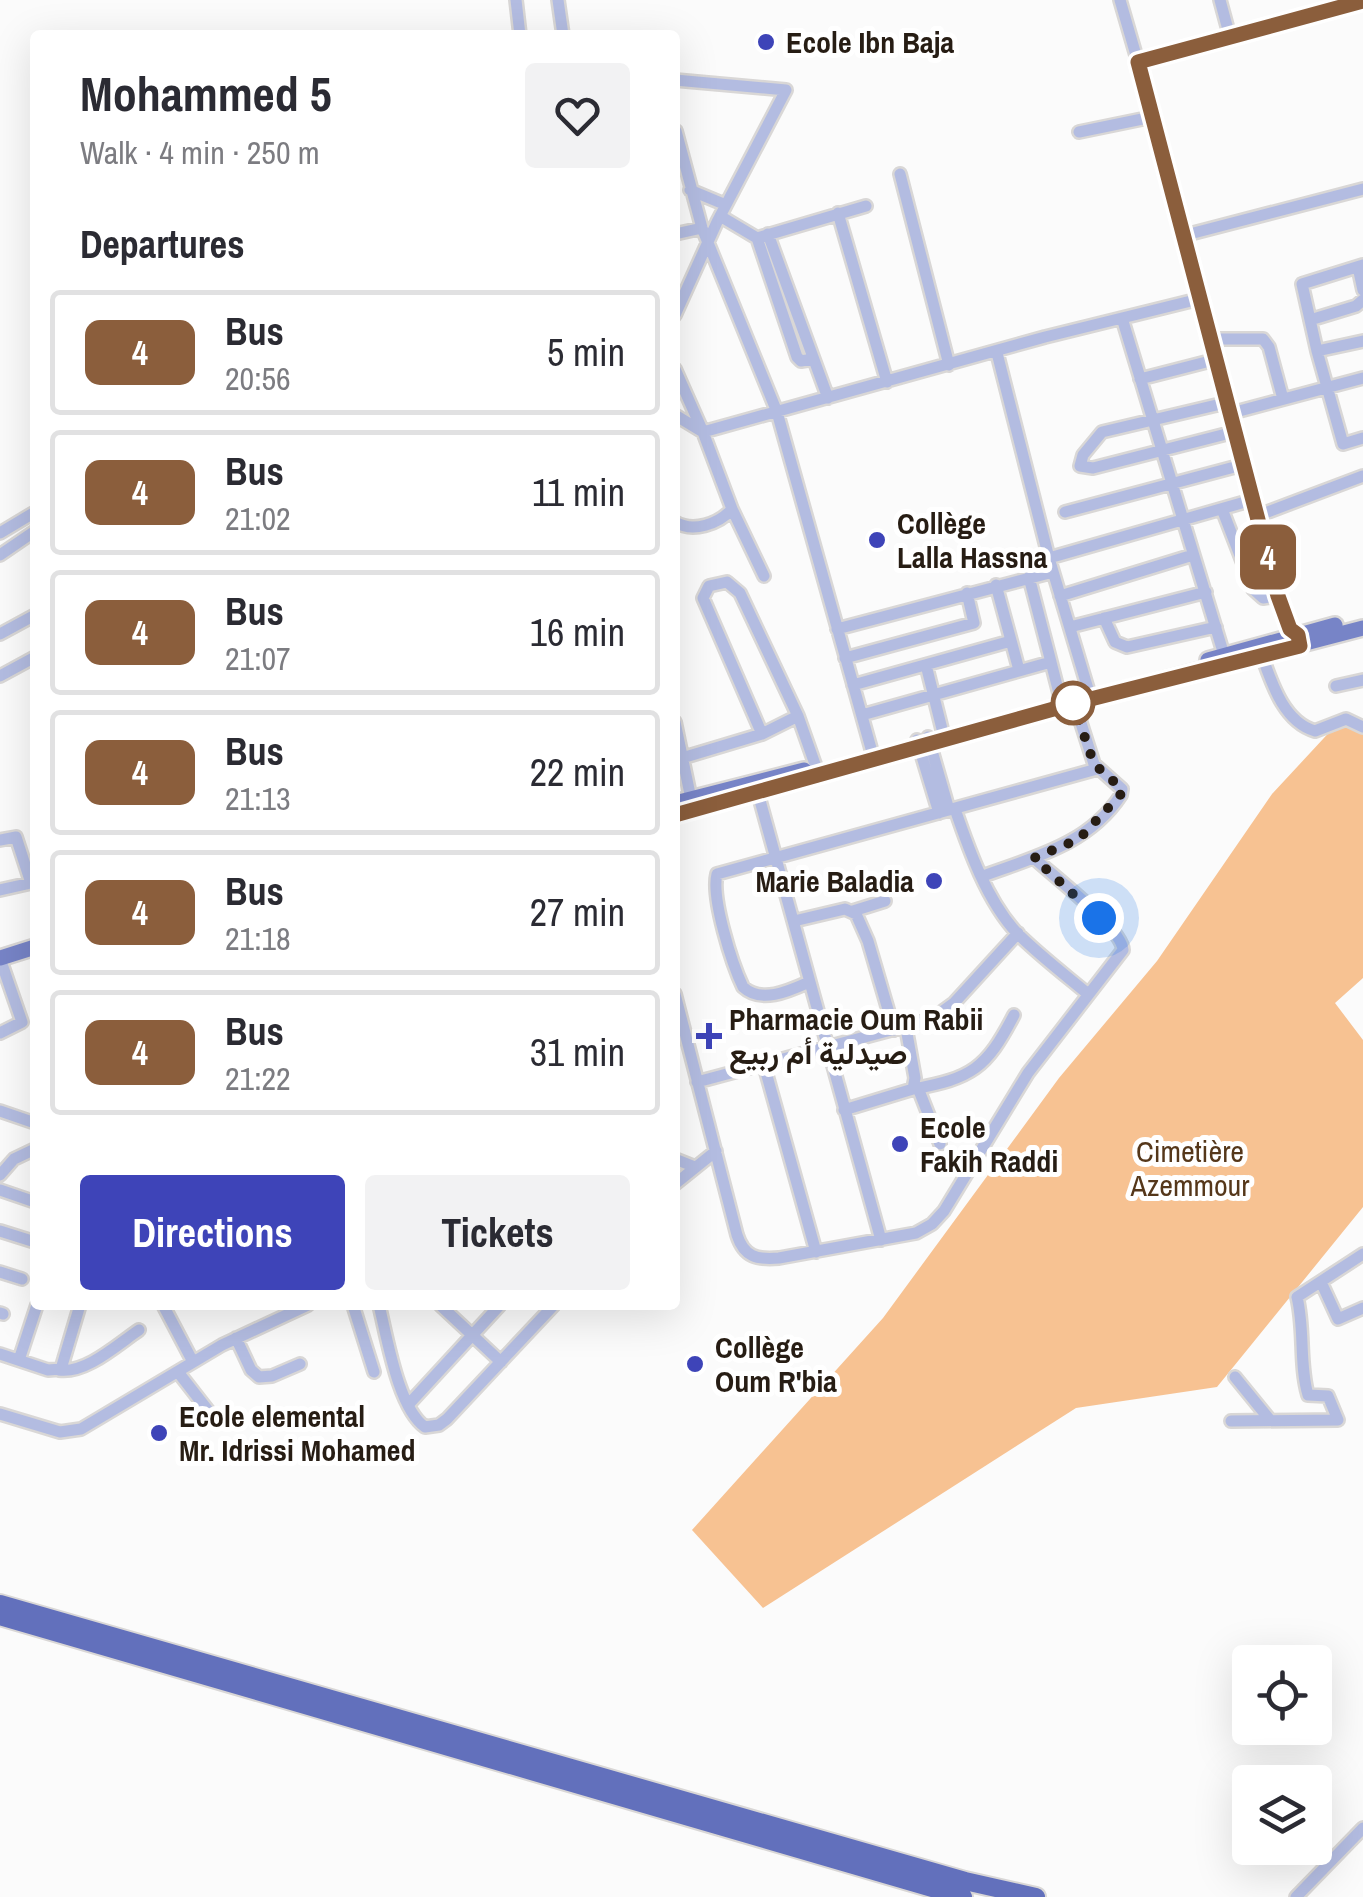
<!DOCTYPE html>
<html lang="en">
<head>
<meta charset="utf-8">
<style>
  :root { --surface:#fff; --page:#f2f2f3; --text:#2b2b33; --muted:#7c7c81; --line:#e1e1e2; --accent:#3e44b8 }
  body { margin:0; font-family:"Archivo Narrow",Vazirmatn,sans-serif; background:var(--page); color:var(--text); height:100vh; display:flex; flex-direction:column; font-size:38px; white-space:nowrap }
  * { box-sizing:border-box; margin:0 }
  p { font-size:32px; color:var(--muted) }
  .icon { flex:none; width:55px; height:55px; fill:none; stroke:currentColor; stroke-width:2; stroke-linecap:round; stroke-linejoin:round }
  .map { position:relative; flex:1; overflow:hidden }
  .details { position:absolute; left:30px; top:30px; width:650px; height:1280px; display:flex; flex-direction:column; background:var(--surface); border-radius:10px; box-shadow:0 10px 40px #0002 }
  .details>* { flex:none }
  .badge { padding:0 20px; border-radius:15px; font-size:35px; line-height:65px }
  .tools { position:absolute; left:1232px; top:1645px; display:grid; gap:20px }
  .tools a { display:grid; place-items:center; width:100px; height:100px; border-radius:10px; background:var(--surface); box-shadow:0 10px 40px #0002; font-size:50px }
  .you { position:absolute; width:50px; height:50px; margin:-25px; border:8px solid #fff; border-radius:50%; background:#1a73e8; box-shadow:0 0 0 15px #1a73e833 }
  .map>.badge { position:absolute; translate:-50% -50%; box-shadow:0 0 0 5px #fff }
  h2 { padding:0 50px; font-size:38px; line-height:90px }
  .round { display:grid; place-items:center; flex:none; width:105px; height:105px; border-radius:10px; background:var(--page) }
  .overview { display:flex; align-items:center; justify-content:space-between; height:170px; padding:0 50px }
  h1 { font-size:48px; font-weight:700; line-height:75px }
  .button { display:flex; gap:20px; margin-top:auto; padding:20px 50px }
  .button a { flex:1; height:115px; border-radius:10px; background:var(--accent); color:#fff; font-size:40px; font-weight:700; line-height:115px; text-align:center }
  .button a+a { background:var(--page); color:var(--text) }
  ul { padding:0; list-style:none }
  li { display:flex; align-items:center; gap:30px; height:125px; margin:0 20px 15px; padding:0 30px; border:5px solid var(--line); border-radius:10px }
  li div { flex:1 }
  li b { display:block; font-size:38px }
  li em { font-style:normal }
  li .badge { min-width:110px; font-weight:700; text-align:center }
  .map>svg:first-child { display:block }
  .green { fill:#f7c292 }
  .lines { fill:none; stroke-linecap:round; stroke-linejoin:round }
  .minor-casing { stroke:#d9d7d6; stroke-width:16 }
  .major-casing { stroke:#d9d7d6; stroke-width:20 }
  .highway-casing { stroke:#d9d7d6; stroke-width:22 }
  .minor { stroke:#b3bce1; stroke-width:11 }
  .major { stroke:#7784c7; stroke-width:15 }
  .highway { stroke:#6270bc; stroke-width:18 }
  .line-casing { stroke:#fff; stroke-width:22 }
  .line { stroke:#8b5e3c; stroke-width:15 }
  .walk { stroke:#271d14; stroke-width:10; stroke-dasharray:0 18 }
  .poi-dot { fill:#3e44b8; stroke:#fff; stroke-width:4 }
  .stop-dot { fill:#fff; stroke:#8b5e3c; stroke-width:5 }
  .labels { text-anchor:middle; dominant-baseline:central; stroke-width:10; stroke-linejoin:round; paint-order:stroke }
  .poi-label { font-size:30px; font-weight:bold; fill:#271d14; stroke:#fff; text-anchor:start }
  .park-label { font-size:30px; fill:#55371a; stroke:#fff }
</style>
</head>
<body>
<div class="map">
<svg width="1363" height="1897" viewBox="0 0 1363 1897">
  <rect width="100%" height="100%" fill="#fbfbfb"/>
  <path class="green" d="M1348 721 1363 731V978L1335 1003 1363 1040V1207L1217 1387 1076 1408 763 1608 692 1530 883 1318 1059 1078 1157 961 1272 794 1336 725Z"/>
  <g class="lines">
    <defs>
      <path id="minor" d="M516 0 520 35
        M558 0 563 35
        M1120 0 1138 62
        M1220 0 1230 37
        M675 80 786 90 717 222 675 315
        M676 131 702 228 777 412 872 752
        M1079 132 1152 117
        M900 174 949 365
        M690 190 726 205
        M838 213 887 382
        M720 216 757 238 866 206
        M675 234 702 228
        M768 234 828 398
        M1182 236 1363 189
        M757 238 797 357 801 361 813 359
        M1358 267 1363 290
        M1122 318 1224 655
        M1310 320 1356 306 1363 300
        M1209 339H1263L1269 347 1283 399
        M1363 341 1317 351 1343 444 1363 438
        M1317 351 1302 284 1363 265
        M997 353 1049 558 1091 699
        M675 369 703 432 732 509C719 524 693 533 675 522
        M1140 379 1214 360
        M1225 403 1102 432 1083 455 1080 466 1093 468 1234 432
        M1228 414 1363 378
        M675 415 703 432 1045 337 1199 299
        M732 509 764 576
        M1222 509 1253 589 1263 598 1278 596
        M1065 512 1242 465
        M1257 516 1363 476
        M0 533 35 512
        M0 555 35 531
        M1049 558 1252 500
        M996 585 1019 670
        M1060 596 1193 555
        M1104 618 1115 642 1127 647 1216 627
        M1070 627 1206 592
        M837 629 1053 572
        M0 634 35 615
        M1300 640 1289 629 1278 596 1138 62 1363 2
        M1262 656C1272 684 1284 722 1315 731L1346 719 1363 727
        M845 658 974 623 967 593
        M1051 662 1061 701
        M926 665 943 733
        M0 676 35 657
        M853 685 1011 641
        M1336 686 1363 680
        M862 715 1051 662 1029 577
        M798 716 762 734 703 598 709 586 727 582 740 593 798 716 816 767
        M675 722 691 799
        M928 737 949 810
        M917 740 939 813
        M682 758 762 734
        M756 786 881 1240
        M955 809C969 850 987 901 1017 933 1039 955 1064 974 1088 994
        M0 840 16 837 31 883 0 890
        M983 876C1035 857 1089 844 1121 795L1122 789 1094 764 1073 698
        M853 911 885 901
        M794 921 845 909 856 914 868 941 894 1030
        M809 982C789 991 761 1004 743 987 732 964 711 898 717 874L1097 769
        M675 994 737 1235C744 1257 757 1260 779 1258L916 1233 932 1224 944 1211 1028 1073 1123 950C1122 928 1053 876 1034 858
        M0 1033 22 1022 3 967
        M764 1065 816 1252
        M697 1082 932 1019 954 1003 1018 933
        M918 1088 940 1144
        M913 1089C972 1078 986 1069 1014 1015
        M844 1110 913 1089 915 1078 906 1028
        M0 1111 35 1123
        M675 1159 695 1167
        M0 1175 14 1159 35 1149
        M675 1184 716 1151
        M0 1190 35 1202
        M0 1231 35 1242
        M0 1272 22 1279
        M1321 1282 1338 1319 1363 1308
        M163 1305 193 1362
        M353 1305 374 1372
        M379 1305C387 1337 398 1408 425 1427L439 1425 447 1419 554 1305
        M440 1305 501 1362
        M0 1313 3 1314
        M236 1338 251 1370 259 1377 272 1376 300 1364
        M0 1354 48 1370 61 1369 80 1305
        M19 1360 37 1305
        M59 1370C86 1374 118 1344 139 1330
        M178 1372 217 1422
        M1235 1377 1270 1420
        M408 1405 500 1305
        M0 1414 60 1432 81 1429 222 1345 308 1305
        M1231 1421 1338 1420 1328 1396 1308 1395C1299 1364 1305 1330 1297 1297L1363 1254
        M1296 1897 1363 1828"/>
      <path id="major" d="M1208 660 1335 625
        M675 803 804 770
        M675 815 1075 703 1363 628
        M0 958 35 947"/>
      <path id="highway" d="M0 1604 965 1881 1036 1897
        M0 1616 963 1897"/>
    </defs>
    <use href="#minor" class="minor-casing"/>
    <use href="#major" class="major-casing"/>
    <use href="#highway" class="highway-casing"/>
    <use href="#minor" class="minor"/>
    <use href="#major" class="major"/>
    <use href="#highway" class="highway"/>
  </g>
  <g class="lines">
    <defs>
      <path id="line" d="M675 815 1075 703 1300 646 1298 635 1290 629 1278 596 1138 62 1363 1"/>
    </defs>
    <use href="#line" class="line-casing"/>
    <use href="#line" class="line"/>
    <path class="walk" d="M1073 703 1094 764 1120 787 1122 793 1079 839 1034 858 1099 918"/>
  </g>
  <g class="poi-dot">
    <circle cx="766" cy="42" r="10"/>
    <circle cx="877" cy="540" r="10"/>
    <circle cx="934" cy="881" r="10"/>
    <path d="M704 1021h10v10h10v10h-10v10h-10v-10h-10v-10h10z"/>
    <circle cx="900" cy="1144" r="10"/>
    <circle cx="695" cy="1364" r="10"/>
    <circle cx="159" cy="1433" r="10"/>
  </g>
  <circle class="stop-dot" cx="1073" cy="703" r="20"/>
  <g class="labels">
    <g class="poi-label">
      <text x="786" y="42">Ecole Ibn Baja</text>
      <text x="897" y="523">Collège<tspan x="897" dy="34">Lalla Hassna</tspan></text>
      <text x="914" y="881" text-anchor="end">Marie Baladia</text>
      <text x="729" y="1019">Pharmacie Oum Rabii<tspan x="729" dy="34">صيدلية أم ربيع</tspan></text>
      <text x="920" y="1127">Ecole<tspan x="920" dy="34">Fakih Raddi</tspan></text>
      <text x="715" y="1347">Collège<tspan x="715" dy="34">Oum R'bia</tspan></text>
      <text x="179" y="1416">Ecole elemental<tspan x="179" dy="34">Mr. Idrissi Mohamed</tspan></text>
    </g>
    <g class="park-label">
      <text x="1190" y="1151">Cimetière<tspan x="1190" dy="34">Azemmour</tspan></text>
    </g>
  </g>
</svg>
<div class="tools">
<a><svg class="icon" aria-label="locate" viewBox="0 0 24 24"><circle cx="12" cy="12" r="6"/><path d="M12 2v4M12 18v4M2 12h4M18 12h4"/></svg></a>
<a><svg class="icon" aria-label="layers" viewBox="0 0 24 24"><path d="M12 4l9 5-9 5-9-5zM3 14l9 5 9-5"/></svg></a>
</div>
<div class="you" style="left:1099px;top:918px"></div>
<b class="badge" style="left:1268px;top:557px;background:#8b5e3c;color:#fff">4</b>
<section class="details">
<div class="overview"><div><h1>Mohammed 5</h1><p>Walk · 4 min · 250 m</p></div><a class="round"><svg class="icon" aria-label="heart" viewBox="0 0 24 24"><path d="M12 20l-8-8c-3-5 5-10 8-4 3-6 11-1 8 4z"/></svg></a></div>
<h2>Departures</h2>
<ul>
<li><span class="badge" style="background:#8b5e3c;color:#fff">4</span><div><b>Bus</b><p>20:56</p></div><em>5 min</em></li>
<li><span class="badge" style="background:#8b5e3c;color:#fff">4</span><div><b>Bus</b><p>21:02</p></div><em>11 min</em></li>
<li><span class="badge" style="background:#8b5e3c;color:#fff">4</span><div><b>Bus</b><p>21:07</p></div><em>16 min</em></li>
<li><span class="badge" style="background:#8b5e3c;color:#fff">4</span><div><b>Bus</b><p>21:13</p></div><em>22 min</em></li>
<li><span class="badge" style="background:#8b5e3c;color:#fff">4</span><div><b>Bus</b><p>21:18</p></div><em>27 min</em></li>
<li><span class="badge" style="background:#8b5e3c;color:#fff">4</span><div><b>Bus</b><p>21:22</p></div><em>31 min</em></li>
</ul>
<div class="button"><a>Directions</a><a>Tickets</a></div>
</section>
</div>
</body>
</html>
